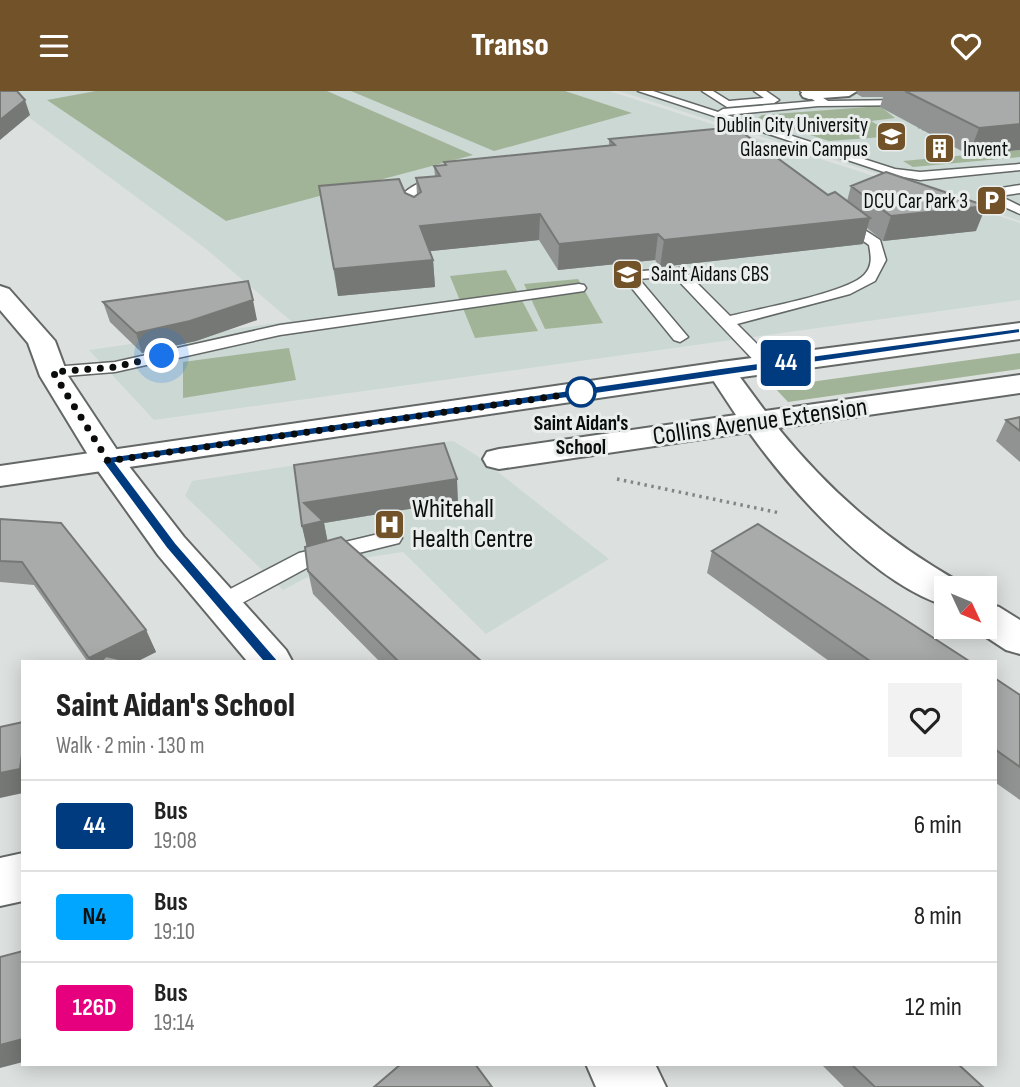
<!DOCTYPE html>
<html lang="en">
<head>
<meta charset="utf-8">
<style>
  :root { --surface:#fff; --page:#f2f2f2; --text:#222; --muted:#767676; --line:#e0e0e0; --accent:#725228 }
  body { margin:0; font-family:"Sofia Sans Condensed",sans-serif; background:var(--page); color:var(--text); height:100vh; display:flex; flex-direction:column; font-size:26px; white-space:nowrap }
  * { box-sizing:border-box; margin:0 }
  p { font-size:23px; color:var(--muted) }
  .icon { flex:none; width:38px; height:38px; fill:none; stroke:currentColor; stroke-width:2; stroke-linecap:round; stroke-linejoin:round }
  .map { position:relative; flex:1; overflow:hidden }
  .details { position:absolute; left:21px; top:569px; width:976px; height:406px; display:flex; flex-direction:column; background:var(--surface); border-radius:0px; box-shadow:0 4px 18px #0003 }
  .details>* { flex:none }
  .badge { padding:0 14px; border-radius:5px; font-size:24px; line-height:46px }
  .needle { width:46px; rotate:134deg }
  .fabs { position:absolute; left:934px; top:485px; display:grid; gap:14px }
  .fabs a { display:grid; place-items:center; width:63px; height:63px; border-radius:0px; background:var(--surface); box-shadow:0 4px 18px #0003; font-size:35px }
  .you { position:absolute; width:35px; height:35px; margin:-18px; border:5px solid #fff; border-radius:50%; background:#1a73e8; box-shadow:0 0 0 10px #1a73e833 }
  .map>.badge { position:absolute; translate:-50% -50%; box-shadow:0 0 0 4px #fff }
  .round { display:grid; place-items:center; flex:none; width:74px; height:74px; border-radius:0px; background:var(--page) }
  .head { display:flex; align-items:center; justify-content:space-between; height:119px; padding:0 35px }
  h1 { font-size:33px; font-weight:800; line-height:52px }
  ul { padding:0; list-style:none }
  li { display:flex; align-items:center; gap:21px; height:91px; padding:0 35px; border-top:2px solid var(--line) }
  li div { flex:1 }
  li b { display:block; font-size:26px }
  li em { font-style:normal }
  li .badge { min-width:77px; font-weight:700; text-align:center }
  header { display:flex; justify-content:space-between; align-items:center; height:91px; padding:0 35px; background:var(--accent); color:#fff; font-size:32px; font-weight:800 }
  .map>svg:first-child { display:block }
  .built { fill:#cbd8d4 }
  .green { fill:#a2b498 }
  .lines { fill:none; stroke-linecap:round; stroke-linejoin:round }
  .lane-casing { stroke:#636766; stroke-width:3 }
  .street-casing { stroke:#636766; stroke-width:4 }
  .secondary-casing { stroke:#636766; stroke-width:4 }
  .path-far1 { stroke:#838686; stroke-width:2; stroke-dasharray:2 2.5; stroke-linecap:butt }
  .path { stroke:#838686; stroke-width:3.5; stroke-dasharray:2.5 4.5; stroke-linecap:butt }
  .lane { fill:#fff; fill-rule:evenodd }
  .street { fill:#fff; fill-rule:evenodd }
  .secondary { fill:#fff; fill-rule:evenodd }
  .wall { fill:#909391 }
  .shaded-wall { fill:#767876 }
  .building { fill:#a8aba9; stroke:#767876; stroke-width:2 }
  .line { fill:#003b80; stroke:#fff; stroke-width:2 }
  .walk { stroke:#0b0c0c; stroke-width:7; stroke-dasharray:0 12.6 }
  .stop-dot { fill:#fff; stroke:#003b80; stroke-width:3.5 }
  .labels { text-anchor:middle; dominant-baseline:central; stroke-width:6; stroke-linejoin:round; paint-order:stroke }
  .far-poi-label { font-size:21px; fill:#0b0c0c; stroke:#e9eeed; text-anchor:end }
  .far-stop-label { font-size:21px; font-weight:bold; fill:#0b0c0c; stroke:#e9eeed }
  .street-label { font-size:26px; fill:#0b0c0c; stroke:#e9eeed }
  .poi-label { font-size:26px; fill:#0b0c0c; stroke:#e9eeed; text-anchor:start }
</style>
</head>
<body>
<header><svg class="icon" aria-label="menu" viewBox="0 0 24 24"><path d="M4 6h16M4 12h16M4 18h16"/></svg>Transo<svg class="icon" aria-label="heart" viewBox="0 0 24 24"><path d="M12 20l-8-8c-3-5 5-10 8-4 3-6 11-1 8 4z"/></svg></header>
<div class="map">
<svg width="1020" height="996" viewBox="0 0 1020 996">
  <rect width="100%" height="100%" fill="#dce1e0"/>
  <path class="built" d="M0 0H609L1020 132V209L154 329 89 259 291 230 205 157 7 10Z
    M619 0H1020V130L922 97Z
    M453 350 476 364 609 468 486 543 403 461 336 471 283 499 185 405 192 390Z"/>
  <path class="green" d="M96 0H327L473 64 226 130 47 9Z
    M351 0H565L632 22 494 60Z
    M880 15 895 27 871 30 896 45 829 50 758 27 762 24Z
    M1020 59V66L913 76 903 70Z
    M506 179 538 240 475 247 450 185Z
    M578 188 603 232 545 238 524 193Z
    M289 257 296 289 183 307V271Z
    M1020 262V278L788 311 774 296Z"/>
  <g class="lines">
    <defs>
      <path id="lane" d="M638 0H653L718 21 723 18 815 10 800 0H812L828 10 911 9 914 10V14L818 15 727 24 895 78 920 81 1020 73V79L920 89 893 84Z
        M702 0H713L729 10 764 7 754 0H766L779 9 774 12 727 16Z
        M444 84 448 86V90L423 98 413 106 420 125 419 128H409L401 105C413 92 427 89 444 84Z
        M1020 94V102L1000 105 1020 115V123L989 109V99Z
        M840 123 880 149 886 169 875 190 850 203 737 233 774 270 776 274 774 278H762L674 185 639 188 688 246 680 251 674 249 622 185 629 181 682 177 730 225C757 218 847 202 864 184 873 175 871 165 869 154L835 130V124Z
        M579 193 584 194 586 197 584 200 280 244 115 281 53 286 45 281 53 276 115 271 280 234Z
        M391 440 399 442 402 447 399 452 314 473 229 519 221 521 213 519 209 513 213 507 299 462Z"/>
      <path id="street" d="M803 0H857L849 5 809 8 803 6 801 3Z
        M0 195 9 198 55 250 68 285 121 365 184 446 286 559 292 570H247L158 464 96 377 40 285 28 252 0 219Z
        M721 271 731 274 765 320 1020 284V302L778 337C832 403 887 450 961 492L963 497H947V515C876 495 791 400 749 341L499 378 487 375 483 368 487 361 499 358 736 324 707 280 711 274Z
        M985 512 999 516 1020 529V563L1006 559 971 536H985Z
        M23 762V810L0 815V767Z
        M586 973H655L666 996H596Z"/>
      <path id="secondary" d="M1020 232V248L721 289 0 395V375L721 271Z"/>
    </defs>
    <use href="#lane" class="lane-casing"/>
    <use href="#street" class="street-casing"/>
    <use href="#secondary" class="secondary-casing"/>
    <path class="path-far1" d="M918 36 935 44"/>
    <path class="path" d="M617 388 780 422"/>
    <use href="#lane" class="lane"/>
    <use href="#street" class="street"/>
    <use href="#secondary" class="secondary"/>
  </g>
  <path class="wall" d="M857 0H1020L969 64 880 16 883 6H862L857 3Z
    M609 48 828 104 847 110 851 95 976 140 883 150 867 137 863 153 660 176 655 169 558 179 539 149 430 160 433 169 435 196 338 205 319 95 405 102 414 106 417 104 416 87 435 85 434 75H444V71L609 55Z
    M103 211 257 229 196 250 142 262 110 231Z
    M1020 326V371L996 350 1006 329Z
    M458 410 324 432 327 449 481 570H379L313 503 308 480 307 455 302 435Z
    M0 428 146 539 156 561 138 570H87L34 494 0 491Z
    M712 460 969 570H829L707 482Z
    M996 588 1020 604V709L996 692Z
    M821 973H958L983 996H844Z"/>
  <path class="shaded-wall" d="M25 9 30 24 0 49V29Z
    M1020 33V59L969 64 979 37Z
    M986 115 976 140 883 150 891 125Z
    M540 123 539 149 422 161 420 135Z
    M870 127 863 153 660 176 664 149Z
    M658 143 655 169 558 179 559 153Z
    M433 169 435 196 338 205 334 178Z
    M253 209 257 229 196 250 142 262 136 242Z
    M457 388 458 410 324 432 328 452 307 457 302 435 304 412Z
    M146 539 156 561 138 570H91L89 567Z
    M23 656V702L0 707V682Z
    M23 948V971L0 977V954Z"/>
  <path class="building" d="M0 0H17L25 9 0 29Z
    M905 0H1020V33L979 37Z
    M735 36 828 104 835 101 870 127 664 149 658 143 559 153 540 123 420 135 433 169 334 178 319 95 399 88 405 102 414 106 421 101 416 87 440 85 434 75 446 74 444 71 615 54 609 48Z
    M886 81 986 115 891 125 851 95Z
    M248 190 253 209 190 230 136 242 103 211Z
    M1020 326V340L1006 329Z
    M444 352 457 388 304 412 323 430 302 435 294 374Z
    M0 428 61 432 146 539 89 567 22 471 0 470Z
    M758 433 969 570H870L712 460Z
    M341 446 481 570H398L308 480 305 456Z
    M106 565 127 570H101Z
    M996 588 1020 604V676L996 659Z
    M23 631V656L20 678 0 682V636Z
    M23 860V948L0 954V866Z
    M401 973H475L492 996H374Z
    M851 973H958L983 996H875Z"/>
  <path class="line" d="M1020 237V242L116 372 176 452 276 567 278 570 271 576 266 574 167 458 102 370 108 366 721 277Z"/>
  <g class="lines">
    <path class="walk" d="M162 265 115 276 53 281 108 370 584 301H581"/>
  </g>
  <defs>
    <symbol id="university-square" viewBox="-11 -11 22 22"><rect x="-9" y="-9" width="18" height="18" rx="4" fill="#725228" stroke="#e9eeed"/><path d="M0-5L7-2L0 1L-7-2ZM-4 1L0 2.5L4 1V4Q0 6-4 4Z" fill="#fff"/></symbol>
    <symbol id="building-square" viewBox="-11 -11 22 22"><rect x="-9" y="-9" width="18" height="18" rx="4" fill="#725228" stroke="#e9eeed"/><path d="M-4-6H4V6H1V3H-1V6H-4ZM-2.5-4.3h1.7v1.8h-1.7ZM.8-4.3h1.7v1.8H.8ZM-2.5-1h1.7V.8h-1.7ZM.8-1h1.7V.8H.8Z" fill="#fff"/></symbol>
    <symbol id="parking-square" viewBox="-11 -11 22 22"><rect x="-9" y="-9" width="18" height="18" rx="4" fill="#725228" stroke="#e9eeed"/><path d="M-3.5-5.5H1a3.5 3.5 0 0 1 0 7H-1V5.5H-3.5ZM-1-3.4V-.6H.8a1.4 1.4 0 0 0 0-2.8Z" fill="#fff"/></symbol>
    <symbol id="school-square" viewBox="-11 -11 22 22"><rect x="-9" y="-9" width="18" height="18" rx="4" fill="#725228" stroke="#e9eeed"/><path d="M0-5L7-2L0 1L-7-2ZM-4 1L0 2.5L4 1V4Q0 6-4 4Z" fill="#fff"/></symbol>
    <symbol id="hospital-square" viewBox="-11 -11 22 22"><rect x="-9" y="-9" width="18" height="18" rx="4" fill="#725228" stroke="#e9eeed"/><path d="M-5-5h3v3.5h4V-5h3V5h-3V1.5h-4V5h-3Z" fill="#fff"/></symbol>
  </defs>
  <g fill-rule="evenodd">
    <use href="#university-square" x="874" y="28" width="35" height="35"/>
    <use href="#building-square" x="922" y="40" width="35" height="35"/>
    <use href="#parking-square" x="974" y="92" width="35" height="35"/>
    <use href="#school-square" x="610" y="166" width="35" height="35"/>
    <use href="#hospital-square" x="372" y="416" width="35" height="35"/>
  </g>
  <circle class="stop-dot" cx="581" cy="301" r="14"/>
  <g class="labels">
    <g class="far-poi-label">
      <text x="868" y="34">Dublin City University<tspan x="868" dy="24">Glasnevin Campus</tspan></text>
      <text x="963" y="58" text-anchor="start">Invent</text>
      <text x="968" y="110">DCU Car Park 3</text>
      <text x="651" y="183" text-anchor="start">Saint Aidans CBS</text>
    </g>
    <g class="far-stop-label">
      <text x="581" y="332">Saint Aidan's<tspan x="581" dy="24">School</tspan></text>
    </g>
    <g class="street-label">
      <text transform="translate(760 331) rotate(-8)">Collins Avenue Extension</text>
    </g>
    <g class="poi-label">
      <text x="412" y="418">Whitehall<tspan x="412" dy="30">Health Centre</tspan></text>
    </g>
  </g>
</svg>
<div class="fabs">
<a><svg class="needle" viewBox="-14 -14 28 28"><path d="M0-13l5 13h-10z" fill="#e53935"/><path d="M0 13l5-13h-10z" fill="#767676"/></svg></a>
</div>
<div class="you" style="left:162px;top:265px"></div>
<b class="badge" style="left:786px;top:272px;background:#003b80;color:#fff">44</b>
<section class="details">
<div class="head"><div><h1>Saint Aidan's School</h1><p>Walk · 2 min · 130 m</p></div><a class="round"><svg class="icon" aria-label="heart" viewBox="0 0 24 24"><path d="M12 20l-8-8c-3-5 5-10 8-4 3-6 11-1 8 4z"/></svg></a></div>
<ul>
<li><span class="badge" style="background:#003b80;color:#fff">44</span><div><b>Bus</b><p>19:08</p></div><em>6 min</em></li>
<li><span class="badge" style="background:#00a6ff;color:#111">N4</span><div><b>Bus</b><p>19:10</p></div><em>8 min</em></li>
<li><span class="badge" style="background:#e6007e;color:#fff">126D</span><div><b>Bus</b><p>19:14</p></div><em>12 min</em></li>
</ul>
</section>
</div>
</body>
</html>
